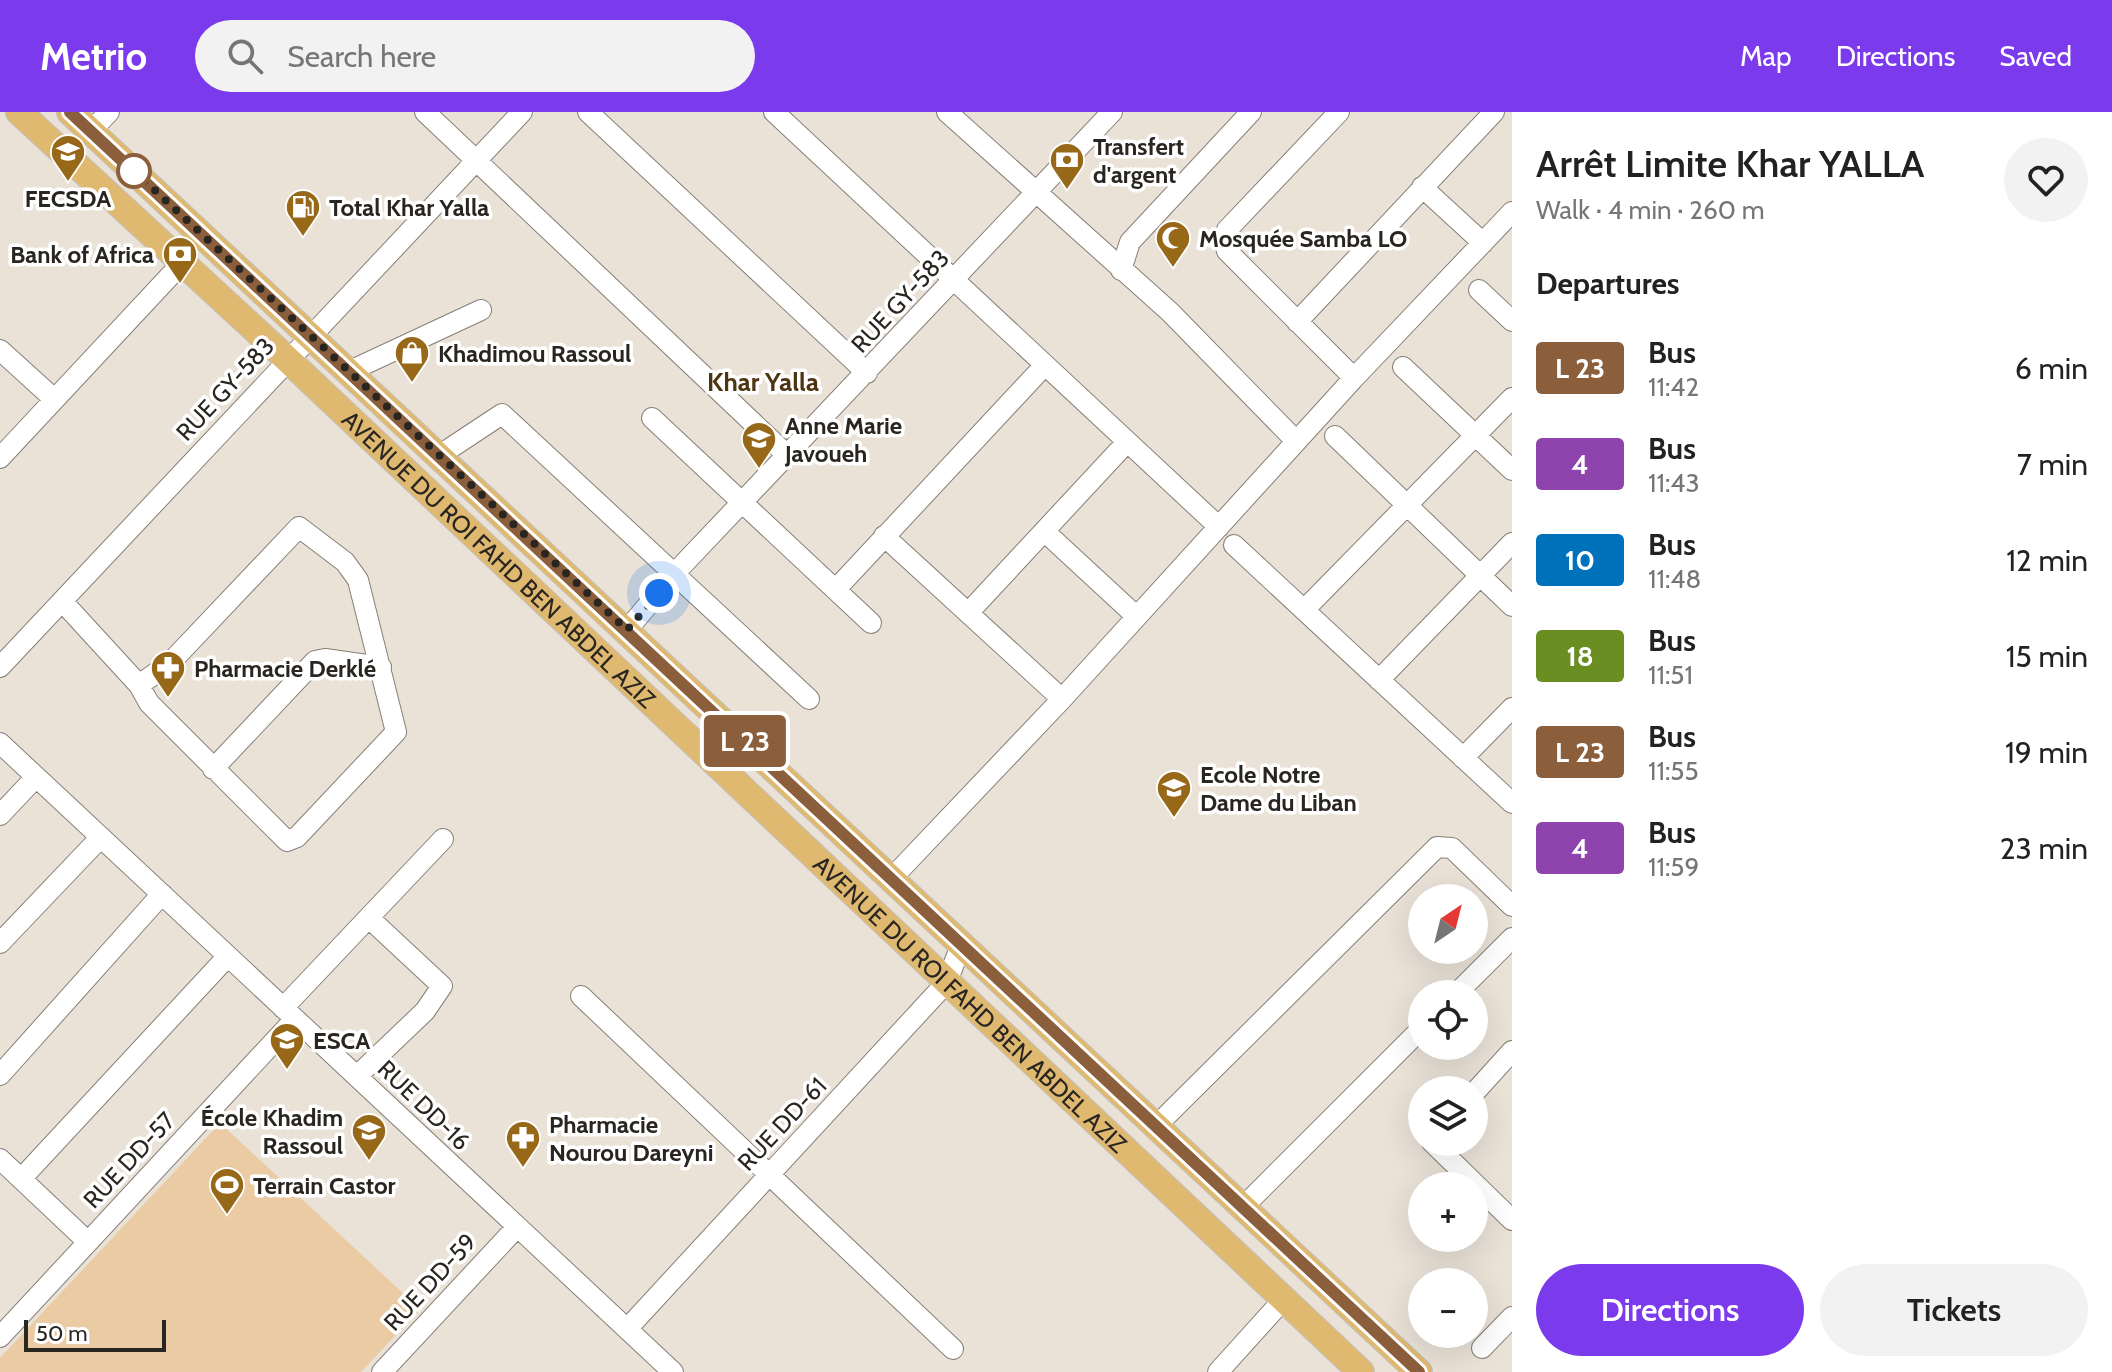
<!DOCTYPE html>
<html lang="en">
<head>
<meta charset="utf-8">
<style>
  :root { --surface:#fff; --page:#f2f2f2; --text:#222; --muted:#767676; --accent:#7c3aed }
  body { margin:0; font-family:Cabin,sans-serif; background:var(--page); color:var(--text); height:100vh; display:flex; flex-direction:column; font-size:30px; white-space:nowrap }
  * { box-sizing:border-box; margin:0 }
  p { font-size:26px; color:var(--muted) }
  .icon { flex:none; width:44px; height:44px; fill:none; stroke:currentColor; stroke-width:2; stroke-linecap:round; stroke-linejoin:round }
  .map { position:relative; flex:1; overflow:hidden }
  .side { display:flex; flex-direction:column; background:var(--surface); width:600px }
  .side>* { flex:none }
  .badge { padding:0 16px; border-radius:6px; font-size:28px; line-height:52px }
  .needle { width:52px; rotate:35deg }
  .buttons { position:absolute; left:1408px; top:772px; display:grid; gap:16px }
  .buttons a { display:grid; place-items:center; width:80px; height:80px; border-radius:50%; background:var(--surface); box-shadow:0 8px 32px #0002; font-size:40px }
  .scale { position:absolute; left:24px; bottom:20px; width:142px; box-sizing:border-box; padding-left:8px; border:4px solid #292622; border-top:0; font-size:22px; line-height:28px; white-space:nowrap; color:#292622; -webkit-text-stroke:6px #fff; paint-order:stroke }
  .you { position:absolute; width:40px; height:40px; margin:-20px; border:6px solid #fff; border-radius:50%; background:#1a73e8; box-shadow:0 0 0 12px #1a73e833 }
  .map>.badge { position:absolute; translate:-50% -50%; box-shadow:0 0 0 4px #fff }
  h2 { padding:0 24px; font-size:30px; line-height:72px }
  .round { display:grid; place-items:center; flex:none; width:84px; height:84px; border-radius:42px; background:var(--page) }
  .overview { display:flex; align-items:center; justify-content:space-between; height:136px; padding:0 24px }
  h1 { font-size:38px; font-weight:600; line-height:60px }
  .primary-button { display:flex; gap:16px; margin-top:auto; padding:16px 24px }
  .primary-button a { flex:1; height:92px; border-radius:48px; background:var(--accent); color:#fff; font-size:32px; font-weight:600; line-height:92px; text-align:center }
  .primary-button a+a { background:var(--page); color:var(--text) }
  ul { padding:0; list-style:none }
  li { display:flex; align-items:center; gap:24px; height:96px; padding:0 24px }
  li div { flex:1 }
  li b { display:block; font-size:30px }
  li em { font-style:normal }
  li .badge { min-width:88px; font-weight:700; text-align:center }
  header { display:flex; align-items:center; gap:48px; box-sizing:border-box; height:112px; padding:0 40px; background:var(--accent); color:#fff }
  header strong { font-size:38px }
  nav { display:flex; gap:44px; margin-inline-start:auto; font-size:28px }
  .search { width:560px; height:72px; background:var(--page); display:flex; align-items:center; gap:20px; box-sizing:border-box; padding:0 28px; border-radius:44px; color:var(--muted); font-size:30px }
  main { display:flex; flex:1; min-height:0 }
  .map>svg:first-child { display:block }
  .green { fill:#eacba4 }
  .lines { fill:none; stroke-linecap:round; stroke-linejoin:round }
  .minor-casing { stroke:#877f76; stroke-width:22 }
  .major-casing { stroke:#c3c2c1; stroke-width:28 }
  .minor { stroke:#fff; stroke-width:20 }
  .major { stroke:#e0b971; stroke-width:26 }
  .line-casing { stroke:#fff; stroke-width:18 }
  .line { stroke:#8b5e3c; stroke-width:12 }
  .walk { stroke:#292622; stroke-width:8; stroke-dasharray:0 14.4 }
  .stop-dot { fill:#fff; stroke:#8b5e3c; stroke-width:4 }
  .labels { text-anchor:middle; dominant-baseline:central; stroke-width:7; stroke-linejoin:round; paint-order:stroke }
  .poi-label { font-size:24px; font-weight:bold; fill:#292622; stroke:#fff; text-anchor:start }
  .street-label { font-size:24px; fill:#292622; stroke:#fff }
  .neighbourhood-label { font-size:26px; font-weight:bold; fill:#4d3512; stroke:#fff }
</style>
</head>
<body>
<header>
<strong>Metrio</strong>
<div class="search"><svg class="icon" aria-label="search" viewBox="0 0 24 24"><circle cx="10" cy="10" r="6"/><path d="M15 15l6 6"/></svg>Search here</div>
<nav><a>Map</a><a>Directions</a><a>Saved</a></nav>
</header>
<main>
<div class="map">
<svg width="1512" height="1260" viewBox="0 0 1512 1260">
  <rect width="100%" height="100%" fill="#eae2d7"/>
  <path class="green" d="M220 1011 420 1197 361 1260H0V1246Z"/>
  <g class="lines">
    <defs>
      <path id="minor" d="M425 0 788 344
        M588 0 867 261
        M774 0 1219 415
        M947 0 1170 200 1296 329
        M1339 0 1227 118 1224 128 1227 139 1354 266
        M91 19 109 0
        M1422 75 1483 131
        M1121 158 1130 130 1251 0
        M1479 178 1512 209
        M1297 210 1494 0
        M0 238 54 287
        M1403 255 1512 358
        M350 259 481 198
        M652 306 871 511
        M1335 324 1512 494
        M440 343 502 302 809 587
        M0 346 182 151
        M1044 419 1136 504
        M884 424 1062 587
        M1234 433 1512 691
        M837 476 1045 253
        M62 489 139 573 149 591 287 729 297 725 396 620 358 468 345 450 299 415 170 551 139 573
        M1304 498 1512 286
        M968 501 1127 330
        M627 518 674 462 1112 0
        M0 555 522 0
        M1379 568 1512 431
        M0 631 673 1260
        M1463 646 1512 596
        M213 657 315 549 325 547 381 555
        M0 703 36 665
        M892 766 1062 587 1354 266 1512 100
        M0 831 101 725
        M1456 882 1512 826
        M581 884 953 1237
        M283 896 443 727
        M0 963 162 782
        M357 964 425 899 442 874 369 806
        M1474 981 1512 939
        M1156 1014 1437 735 1452 736 1512 794
        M1432 1030 1512 1108
        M0 1047 88 1130
        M21 1067 228 844
        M1243 1095 1422 916
        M627 1217 947 870 961 833
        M0 1225 295 907
        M1482 1236 1512 1205
        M382 1260 516 1116
        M1218 1260 1283 1188"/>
      <g id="major">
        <path id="s1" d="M19 0 288 248 1361 1260"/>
        <path d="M70 0 1419 1260"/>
      </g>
    </defs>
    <use href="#minor" class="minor-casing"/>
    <use href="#major" class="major-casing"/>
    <use href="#minor" class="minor"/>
    <use href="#major" class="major"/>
  </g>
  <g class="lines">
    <defs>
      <path id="line" d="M70 0 1419 1260"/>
    </defs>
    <use href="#line" class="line-casing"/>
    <use href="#line" class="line"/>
    <path class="walk" d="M134 59 627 518 659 481"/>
  </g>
  <defs>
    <symbol id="school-pin" viewBox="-11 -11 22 30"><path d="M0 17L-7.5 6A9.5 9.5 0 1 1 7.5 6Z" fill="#986819" stroke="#fff"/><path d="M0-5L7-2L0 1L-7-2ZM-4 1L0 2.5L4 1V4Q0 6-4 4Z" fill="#fff"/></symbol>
    <symbol id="bank-pin" viewBox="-11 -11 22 30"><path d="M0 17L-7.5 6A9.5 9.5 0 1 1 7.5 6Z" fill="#986819" stroke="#fff"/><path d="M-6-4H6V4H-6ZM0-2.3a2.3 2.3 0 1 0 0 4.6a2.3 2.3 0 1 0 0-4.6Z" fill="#fff"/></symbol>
    <symbol id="fuel-pin" viewBox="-11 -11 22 30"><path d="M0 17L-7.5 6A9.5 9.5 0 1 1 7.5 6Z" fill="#986819" stroke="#fff"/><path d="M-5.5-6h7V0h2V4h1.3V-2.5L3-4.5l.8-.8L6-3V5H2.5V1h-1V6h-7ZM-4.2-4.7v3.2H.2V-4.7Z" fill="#fff"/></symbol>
    <symbol id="mosque-pin" viewBox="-11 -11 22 30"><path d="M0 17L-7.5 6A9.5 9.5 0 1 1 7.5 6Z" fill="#986819" stroke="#fff"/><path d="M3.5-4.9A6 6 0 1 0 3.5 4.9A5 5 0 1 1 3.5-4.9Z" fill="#fff"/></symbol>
    <symbol id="shop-pin" viewBox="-11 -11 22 30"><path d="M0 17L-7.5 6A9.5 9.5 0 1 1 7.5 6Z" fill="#986819" stroke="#fff"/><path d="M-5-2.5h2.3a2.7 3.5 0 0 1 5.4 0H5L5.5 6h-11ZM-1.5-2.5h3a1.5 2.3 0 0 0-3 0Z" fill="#fff"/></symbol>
    <symbol id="pharmacy-pin" viewBox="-11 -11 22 30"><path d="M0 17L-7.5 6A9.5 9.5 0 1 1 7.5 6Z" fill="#986819" stroke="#fff"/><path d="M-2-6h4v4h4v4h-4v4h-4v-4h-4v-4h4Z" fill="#fff"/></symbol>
    <symbol id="university-pin" viewBox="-11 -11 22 30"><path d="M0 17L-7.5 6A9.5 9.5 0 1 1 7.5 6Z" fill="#986819" stroke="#fff"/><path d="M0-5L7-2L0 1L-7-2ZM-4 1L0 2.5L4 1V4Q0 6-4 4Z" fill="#fff"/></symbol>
    <symbol id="stadium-pin" viewBox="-11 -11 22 30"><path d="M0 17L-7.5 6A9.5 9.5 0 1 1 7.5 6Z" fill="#986819" stroke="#fff"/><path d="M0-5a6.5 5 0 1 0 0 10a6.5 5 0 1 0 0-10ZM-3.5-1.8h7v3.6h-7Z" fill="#fff"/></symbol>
  </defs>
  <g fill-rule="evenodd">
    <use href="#school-pin" x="48" y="20" width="40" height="54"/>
    <use href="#bank-pin" x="1047" y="28" width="40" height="54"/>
    <use href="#fuel-pin" x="283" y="75" width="40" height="54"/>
    <use href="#mosque-pin" x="1153" y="106" width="40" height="54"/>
    <use href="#bank-pin" x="160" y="122" width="40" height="54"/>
    <use href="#shop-pin" x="392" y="221" width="40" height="54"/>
    <use href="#school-pin" x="739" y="307" width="40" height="54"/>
    <use href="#pharmacy-pin" x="148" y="536" width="40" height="54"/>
    <use href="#school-pin" x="1154" y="656" width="40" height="54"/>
    <use href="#university-pin" x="267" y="908" width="40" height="54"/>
    <use href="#school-pin" x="349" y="999" width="40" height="54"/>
    <use href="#pharmacy-pin" x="503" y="1006" width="40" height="54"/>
    <use href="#stadium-pin" x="207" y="1053" width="40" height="54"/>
  </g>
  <circle class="stop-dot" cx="134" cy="59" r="16"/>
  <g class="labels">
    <g class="poi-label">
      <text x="1093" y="34">Transfert<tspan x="1093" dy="28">d'argent</tspan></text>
      <text x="68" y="86" text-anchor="middle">FECSDA</text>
      <text x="329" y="95">Total Khar Yalla</text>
      <text x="1199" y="126">Mosquée Samba LO</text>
      <text x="154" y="142" text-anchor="end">Bank of Africa</text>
      <text x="438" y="241">Khadimou Rassoul</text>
      <text x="785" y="313">Anne Marie<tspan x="785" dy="28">Javoueh</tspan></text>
      <text x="194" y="556">Pharmacie Derklé</text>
      <text x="1200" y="662">Ecole Notre<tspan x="1200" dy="28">Dame du Liban</tspan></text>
      <text x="313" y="928">ESCA</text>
      <text x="343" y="1005" text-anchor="end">École Khadim<tspan x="343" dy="28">Rassoul</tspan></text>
      <text x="549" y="1012">Pharmacie<tspan x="549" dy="28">Nourou Dareyni</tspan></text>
      <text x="253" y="1073">Terrain Castor</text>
    </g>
    <g class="street-label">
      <text transform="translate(900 189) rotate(-47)">RUE GY-583</text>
      <text transform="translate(225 277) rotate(-47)">RUE GY-583</text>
      <text stroke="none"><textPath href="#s1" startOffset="656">AVENUE DU ROI FAHD BEN ABDEL AZIZ</textPath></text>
      <text stroke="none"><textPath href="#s1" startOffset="1304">AVENUE DU ROI FAHD BEN ABDEL AZIZ</textPath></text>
      <text transform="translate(424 993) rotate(44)">RUE DD-16</text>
      <text transform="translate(782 1012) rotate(-47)">RUE DD-61</text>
      <text transform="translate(129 1048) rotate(-47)">RUE DD-57</text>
      <text transform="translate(430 1170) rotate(-47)">RUE DD-59</text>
    </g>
    <g class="neighbourhood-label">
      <text x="763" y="270">Khar Yalla</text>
    </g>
  </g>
</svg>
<div class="buttons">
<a><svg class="needle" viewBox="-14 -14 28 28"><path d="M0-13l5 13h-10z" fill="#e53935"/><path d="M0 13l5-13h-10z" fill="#767676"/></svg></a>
<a><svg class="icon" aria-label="locate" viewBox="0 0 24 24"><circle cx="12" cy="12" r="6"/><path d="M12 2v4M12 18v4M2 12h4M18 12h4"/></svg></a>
<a><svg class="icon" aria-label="layers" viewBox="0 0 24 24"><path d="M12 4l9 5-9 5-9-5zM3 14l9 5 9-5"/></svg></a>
<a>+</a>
<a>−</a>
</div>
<div class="scale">50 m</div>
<div class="you" style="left:659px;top:481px"></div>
<b class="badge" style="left:745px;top:629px;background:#8b5e3c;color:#fff">L 23</b>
</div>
<section class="side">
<div class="overview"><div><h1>Arrêt Limite Khar YALLA</h1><p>Walk · 4 min · 260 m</p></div><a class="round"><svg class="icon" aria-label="heart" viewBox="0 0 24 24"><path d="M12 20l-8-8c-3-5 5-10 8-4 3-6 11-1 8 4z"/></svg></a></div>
<h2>Departures</h2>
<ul>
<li><span class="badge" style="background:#8b5e3c;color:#fff">L 23</span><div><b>Bus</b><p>11:42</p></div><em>6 min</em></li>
<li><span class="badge" style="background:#8e44ad;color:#fff">4</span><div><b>Bus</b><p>11:43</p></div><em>7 min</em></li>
<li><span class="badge" style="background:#0072bc;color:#fff">10</span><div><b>Bus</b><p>11:48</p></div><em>12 min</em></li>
<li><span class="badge" style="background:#6b8e23;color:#fff">18</span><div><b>Bus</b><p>11:51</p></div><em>15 min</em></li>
<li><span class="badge" style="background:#8b5e3c;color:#fff">L 23</span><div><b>Bus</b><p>11:55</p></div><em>19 min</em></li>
<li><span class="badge" style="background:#8e44ad;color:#fff">4</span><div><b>Bus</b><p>11:59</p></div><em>23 min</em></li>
</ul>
<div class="primary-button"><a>Directions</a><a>Tickets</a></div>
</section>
</main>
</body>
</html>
